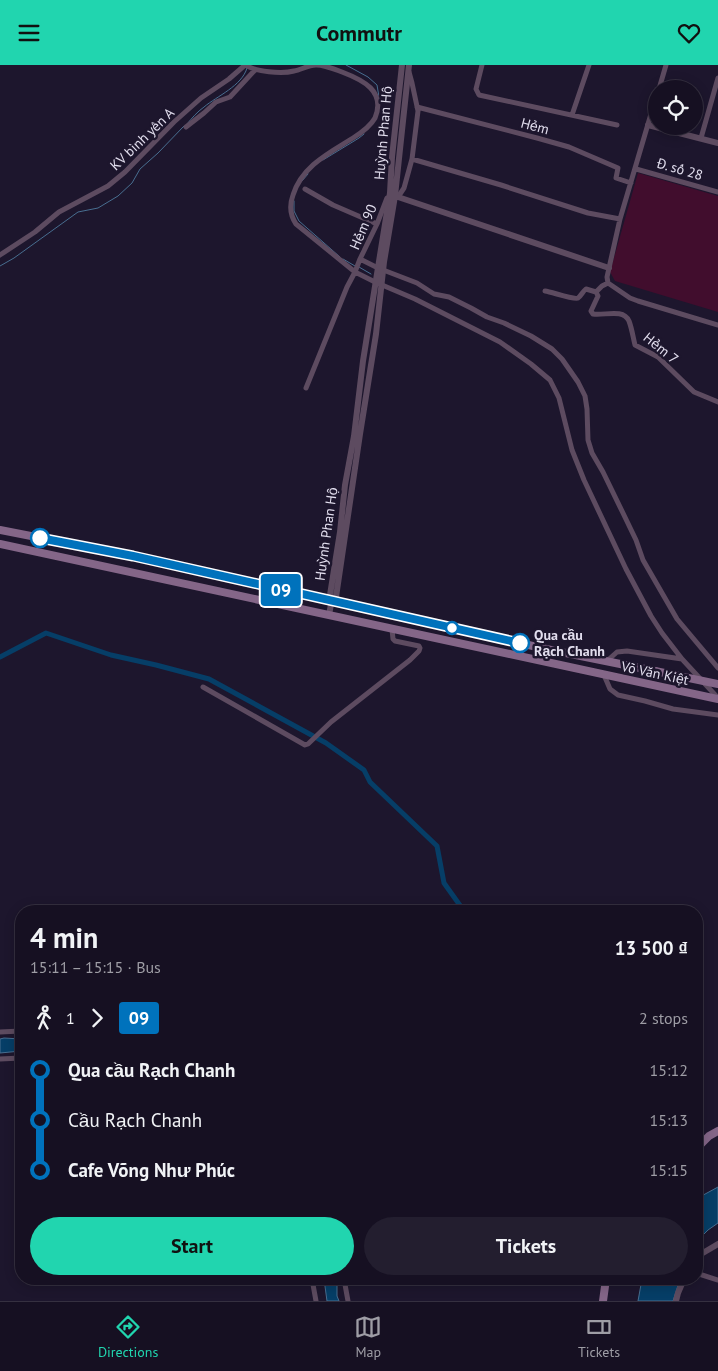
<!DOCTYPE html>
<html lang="en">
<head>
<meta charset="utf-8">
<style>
  :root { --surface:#161022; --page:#231e2f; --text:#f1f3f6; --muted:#9e9da5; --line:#353040; --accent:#21d5af }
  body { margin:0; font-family:"PT Sans",sans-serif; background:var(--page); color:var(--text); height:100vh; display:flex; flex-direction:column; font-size:19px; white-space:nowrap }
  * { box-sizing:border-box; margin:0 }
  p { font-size:16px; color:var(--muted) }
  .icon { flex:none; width:28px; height:28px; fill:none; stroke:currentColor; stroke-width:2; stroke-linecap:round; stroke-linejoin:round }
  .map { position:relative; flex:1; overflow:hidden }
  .details { position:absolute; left:15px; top:840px; width:688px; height:380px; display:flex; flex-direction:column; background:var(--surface); border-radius:20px; box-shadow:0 2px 12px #0003,0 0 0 1px var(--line) }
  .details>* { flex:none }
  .badge { padding:0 10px; border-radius:4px; font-size:18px; line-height:32px }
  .fabs { position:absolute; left:648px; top:15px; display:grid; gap:10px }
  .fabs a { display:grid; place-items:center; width:55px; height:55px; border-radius:50%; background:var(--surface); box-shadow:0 2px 12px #0003,0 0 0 1px var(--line); font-size:25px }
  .map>.badge { position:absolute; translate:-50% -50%; box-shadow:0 0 0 2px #fff }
  .legs { display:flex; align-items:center; gap:8px; height:55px; padding:0 15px; font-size:16px }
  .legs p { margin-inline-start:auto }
  .headline { display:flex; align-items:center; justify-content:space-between; height:85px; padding:0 15px }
  h1 { font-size:28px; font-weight:600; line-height:38px }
  .cta { display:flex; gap:10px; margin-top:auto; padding:10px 15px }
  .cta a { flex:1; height:58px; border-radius:30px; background:var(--accent); color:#111; font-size:20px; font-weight:600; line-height:58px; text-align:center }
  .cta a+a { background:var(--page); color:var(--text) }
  ul { padding:0 15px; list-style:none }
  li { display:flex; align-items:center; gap:18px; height:50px; font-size:19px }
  li i { display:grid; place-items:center; width:8px; height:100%; margin:0 6px; background:currentColor }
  li i::after { content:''; width:12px; height:12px; margin:-6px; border:4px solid; border-radius:50%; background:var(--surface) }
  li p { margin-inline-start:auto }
  li:first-child i { background:linear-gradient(#0000 50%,currentColor 0) }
  li:last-child i { background:linear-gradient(currentColor 50%,#0000 0) }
  header { display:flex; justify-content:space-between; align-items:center; height:65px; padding:0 15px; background:var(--accent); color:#111; font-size:22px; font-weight:600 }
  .menu { display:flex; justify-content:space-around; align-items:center; height:70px; border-top:1px solid var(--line); background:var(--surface); font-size:14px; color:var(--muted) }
  .menu a { display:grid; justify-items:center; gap:2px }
  .menu .active { color:var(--accent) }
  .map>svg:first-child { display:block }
  .green { fill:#410d2d }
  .water { fill:#063e67; stroke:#486e90 }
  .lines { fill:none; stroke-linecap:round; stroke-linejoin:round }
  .stream { stroke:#486e90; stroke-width:1 }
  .canal { stroke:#063e67; stroke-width:5 }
  .minor { stroke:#5d4b60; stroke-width:5 }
  .tertiary { stroke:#5d4b60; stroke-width:6 }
  .secondary { stroke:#846688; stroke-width:8 }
  .secondary-bridge { stroke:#846688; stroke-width:8 }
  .line-1-casing { stroke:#fff; stroke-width:11 }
  .line-1 { stroke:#0072bc; stroke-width:8 }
  .stop-1-dot { fill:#fff; stroke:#0072bc; stroke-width:2.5 }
  .labels { text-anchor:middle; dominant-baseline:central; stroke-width:5; stroke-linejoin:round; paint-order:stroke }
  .street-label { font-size:14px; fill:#e2deee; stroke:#1d162d }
  .stop-label { font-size:14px; font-weight:bold; fill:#e2deee; stroke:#1d162d; text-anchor:start }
</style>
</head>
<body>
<header><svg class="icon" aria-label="menu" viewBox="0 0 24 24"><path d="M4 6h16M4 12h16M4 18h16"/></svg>Commutr<svg class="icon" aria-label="heart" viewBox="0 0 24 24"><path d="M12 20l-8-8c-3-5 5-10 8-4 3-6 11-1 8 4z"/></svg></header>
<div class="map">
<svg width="718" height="1236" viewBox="0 0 718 1236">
  <rect width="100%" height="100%" fill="#1d162d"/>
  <path class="green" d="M638 108 718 131V247L615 216 610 207Z"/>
  <path class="water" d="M4 973 21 974V986L0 988V974Z
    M718 1122V1158L708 1165 696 1177V1134Z
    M324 1214H337V1231L339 1236H327Z
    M642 1214H680L673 1236H638Z"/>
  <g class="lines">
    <path class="stream" d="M346 0 368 12 377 20 380 38
      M187 59C192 53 197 47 204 42 217 31 242 21 247 3
      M323 95 359 73 364 69
      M302 116 308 109
      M294 136V146L299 156 340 192
      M343 194 355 201
      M0 201 14 193 78 147 98 143 118 131 132 118 140 104 158 88 184 61
      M359 202 371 209"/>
    <path class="canal" d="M0 592 46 568 111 590 156 600 209 614 326 678 364 705 370 717 437 781 444 818 464 846"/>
    <path class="minor" d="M246 0C255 7 282 9 294 6 301 5 308 0 316 0 325 0 334 4 342 7 363 15 386 26 375 53 370 62 361 68 353 73 329 88 302 101 293 130 289 141 290 150 296 159L355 207 375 217 415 234 500 277 531 299 550 315 559 333 572 385 584 415 626 504 651 551 662 568 682 594 718 633
      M482 0 476 24 479 30 617 60
      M659 24 666 0
      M656 32 620 154 607 212 608 218 630 233 638 236 718 260
      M417 42 537 73 569 82 618 103 616 113 631 118
      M572 50 589 0
      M186 62 204 48 216 37 230 32 255 5
      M701 73 718 13
      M412 94 501 120 588 148 620 154
      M636 104 718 127
      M305 124 333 140 377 159
      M398 132 404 123 412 94 418 46 412 18 409 7
      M387 133 377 159 360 194 378 203 417 218 434 229 449 232 471 243 487 252 504 258 531 271 552 284 562 294 578 317 585 331 587 344 588 375 592 388 603 407 622 446 636 475 643 495 677 554 718 603
      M0 190 35 167 59 147 108 121 125 107 174 57 201 33 229 14 245 0
      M545 226C552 227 574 235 578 233 581 231 583 226 586 224L596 227 598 231 591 246 593 249C604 251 623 243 629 256 632 264 633 272 635 280L658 292 694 327 718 337
      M596 227 602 221 608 218
      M306 323 347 222 355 207 360 194
      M607 596 617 587 627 586 682 594
      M604 610 610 624 618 630 645 636 673 644 718 650
      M203 622 305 680 308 679 331 657 410 595 419 586 420 583 419 581 395 576 393 574 392 564
      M0 967 21 966
      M0 994 21 993
      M696 1208 718 1215
      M312 1214 316 1236
      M344 1214 348 1236"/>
    <path class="tertiary" d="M648 60 718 78
      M395 131 609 203
      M332 534 336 532 360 369 376 269 384 197 395 131 409 0
      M329 550 332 534 330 530 340 467 345 420 354 371 363 296 390 128 392 92 402 0
      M696 1192 718 1179
      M676 1236 678 1228 684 1214"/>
    <path class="secondary" d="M0 465 133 491 546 584 655 606
      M0 479 718 634
      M696 1084 709 1071 718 1066
      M603 1236 606 1214"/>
    <path class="secondary-bridge" d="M655 606 718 619"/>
  </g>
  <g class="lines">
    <defs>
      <path id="line-1" d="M40 473 133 491 520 578"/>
    </defs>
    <use href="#line-1" class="line-1-casing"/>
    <use href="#line-1" class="line-1"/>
  </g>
  <g class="stop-1-dot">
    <circle cx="40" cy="473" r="9"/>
    <circle cx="452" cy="563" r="6"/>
    <circle cx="520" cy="578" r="9"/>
  </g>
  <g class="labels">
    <g class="street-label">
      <text transform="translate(535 61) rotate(15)">Hẻm</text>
      <text transform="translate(383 68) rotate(-85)">Huỳnh Phan Hộ</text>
      <text transform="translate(142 74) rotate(-44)">KV bình yên A</text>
      <text transform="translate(680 104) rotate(16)">Đ. số 28</text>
      <text transform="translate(363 162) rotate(-67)">Hẻm 90</text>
      <text transform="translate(661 283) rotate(39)">Hẻm 7</text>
      <text transform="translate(326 469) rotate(-82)">Huỳnh Phan Hộ</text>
      <text transform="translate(655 608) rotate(12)">Võ Văn Kiệt</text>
    </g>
    <g class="stop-label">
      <text x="534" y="570">Qua cầu<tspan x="534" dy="16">Rạch Chanh</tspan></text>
    </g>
  </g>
</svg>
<div class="fabs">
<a><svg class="icon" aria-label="locate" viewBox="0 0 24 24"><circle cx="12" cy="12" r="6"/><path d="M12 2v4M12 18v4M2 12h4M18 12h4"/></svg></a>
</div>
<b class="badge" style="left:281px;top:525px;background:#0072bc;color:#fff">09</b>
<section class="details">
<div class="headline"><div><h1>4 min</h1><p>15:11 – 15:15 · Bus</p></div><b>13 500 ₫</b></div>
<div class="legs"><svg class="icon" aria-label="walk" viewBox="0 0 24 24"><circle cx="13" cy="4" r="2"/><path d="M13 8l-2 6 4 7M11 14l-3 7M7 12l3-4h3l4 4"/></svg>1<svg class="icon" aria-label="forward" viewBox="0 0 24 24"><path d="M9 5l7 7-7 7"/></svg><b class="badge" style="background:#0072bc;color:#fff">09</b><p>2 stops</p></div>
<ul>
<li><i style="color:#0072bc"></i><b>Qua cầu Rạch Chanh</b><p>15:12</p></li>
<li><i style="color:#0072bc"></i><span>Cầu Rạch Chanh</span><p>15:13</p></li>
<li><i style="color:#0072bc"></i><b>Cafe Võng Như Phúc</b><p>15:15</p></li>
</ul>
<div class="cta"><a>Start</a><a>Tickets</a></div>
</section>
</div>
<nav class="menu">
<a class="active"><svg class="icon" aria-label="directions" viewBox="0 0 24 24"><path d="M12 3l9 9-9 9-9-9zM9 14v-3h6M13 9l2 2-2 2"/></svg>Directions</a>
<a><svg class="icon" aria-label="map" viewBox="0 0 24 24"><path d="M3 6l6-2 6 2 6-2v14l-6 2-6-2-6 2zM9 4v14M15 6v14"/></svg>Map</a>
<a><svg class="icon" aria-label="tickets" viewBox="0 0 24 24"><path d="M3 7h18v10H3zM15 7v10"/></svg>Tickets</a>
</nav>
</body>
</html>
